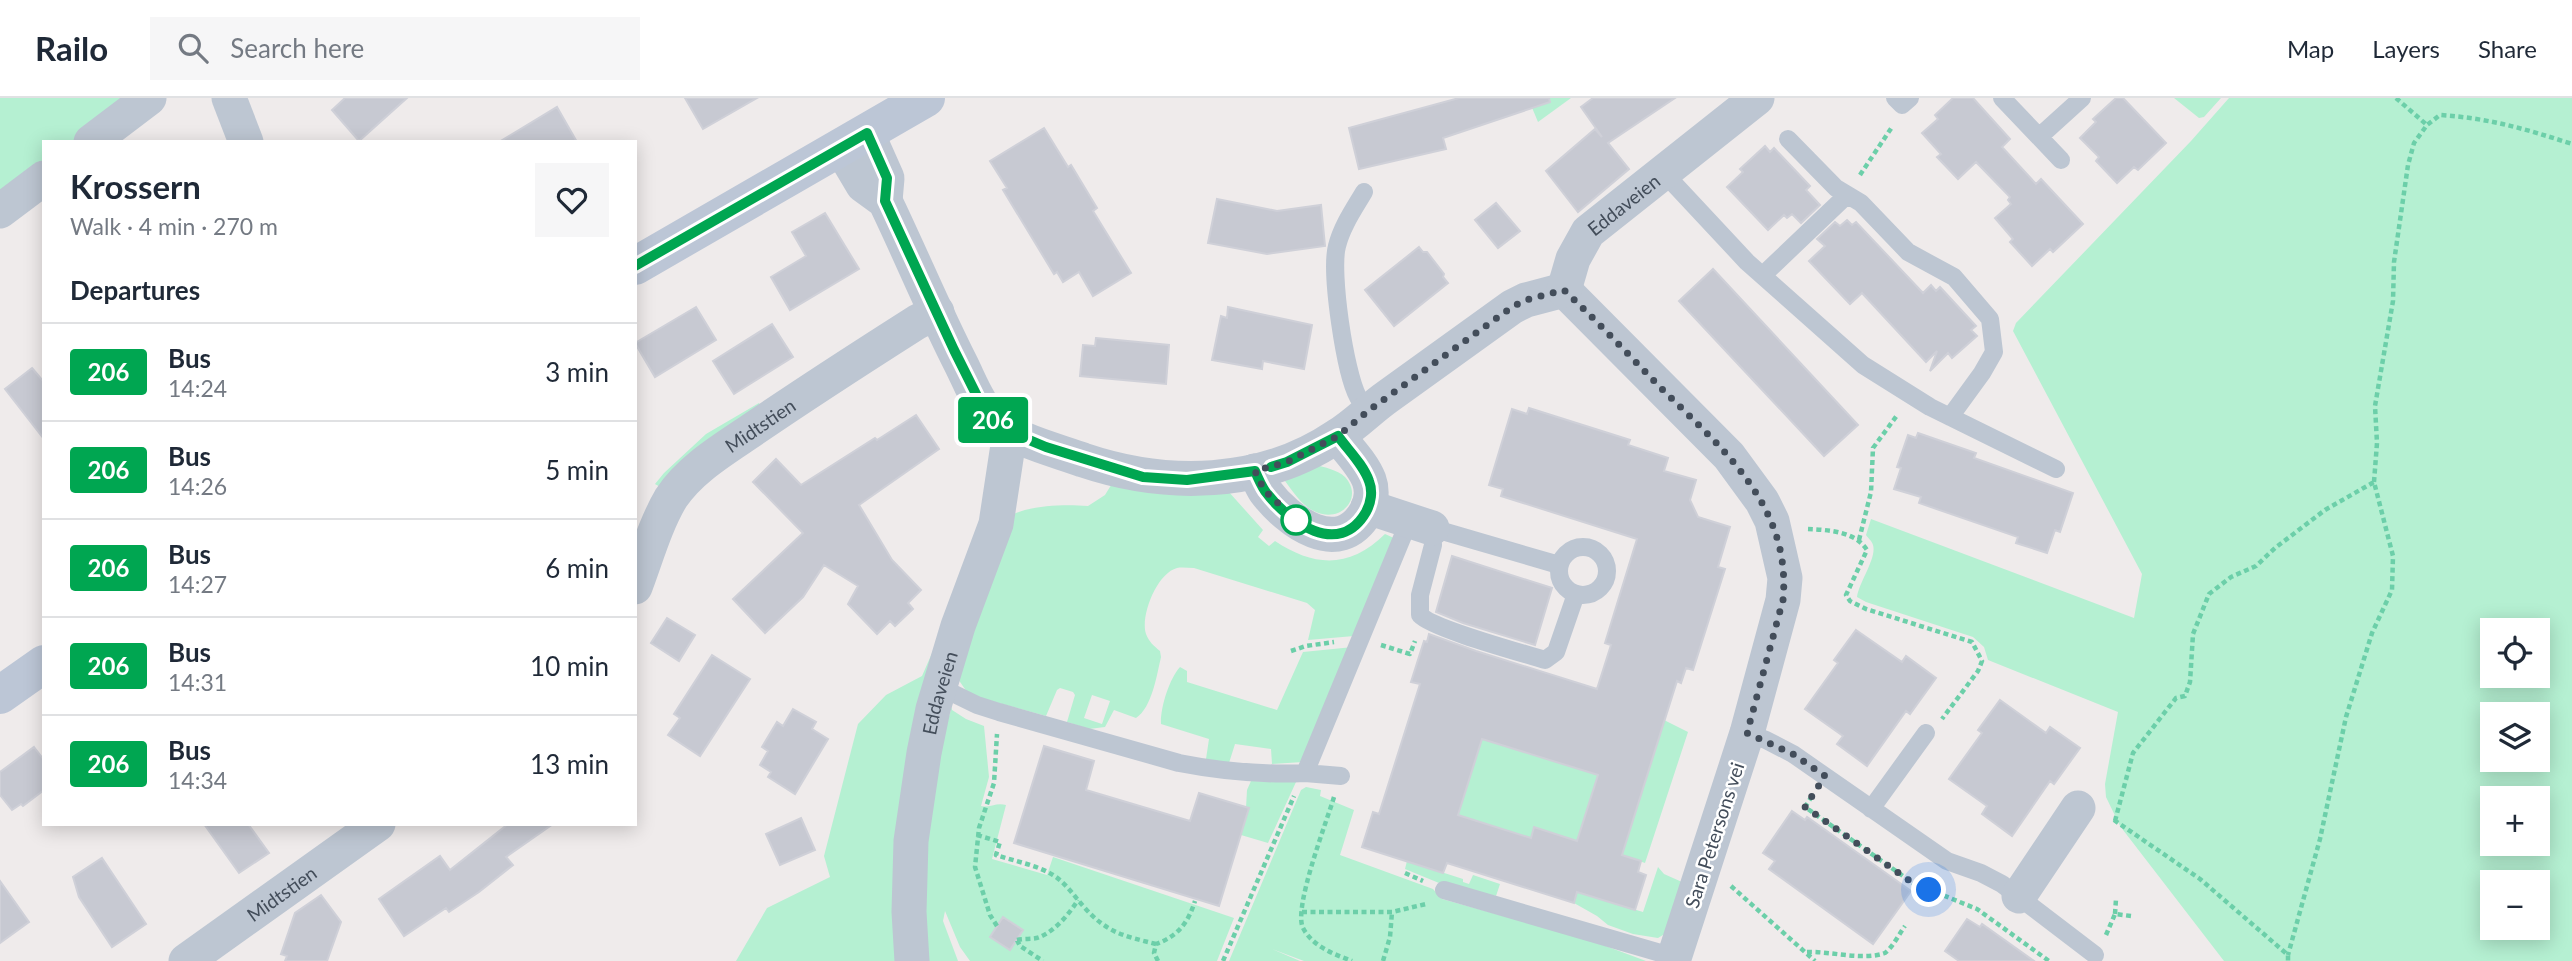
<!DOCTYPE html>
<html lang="en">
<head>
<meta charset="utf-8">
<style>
  :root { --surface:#fff; --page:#f6f6f7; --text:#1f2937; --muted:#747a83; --line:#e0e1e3 }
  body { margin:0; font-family:Lato,sans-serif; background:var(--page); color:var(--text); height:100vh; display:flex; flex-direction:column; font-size:26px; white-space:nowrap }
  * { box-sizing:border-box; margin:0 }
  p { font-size:23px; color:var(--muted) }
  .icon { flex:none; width:38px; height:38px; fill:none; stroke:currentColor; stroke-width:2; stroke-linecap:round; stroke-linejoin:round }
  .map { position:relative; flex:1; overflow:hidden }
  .panel { position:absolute; left:42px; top:42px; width:595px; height:686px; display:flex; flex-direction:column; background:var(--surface); border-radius:0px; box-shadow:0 4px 18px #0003 }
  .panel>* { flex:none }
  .badge { padding:0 14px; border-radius:5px; font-size:24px; line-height:46px }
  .controls { position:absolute; left:2480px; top:520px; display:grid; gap:14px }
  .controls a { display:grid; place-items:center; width:70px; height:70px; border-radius:0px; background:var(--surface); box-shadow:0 4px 18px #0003; font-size:35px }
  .you { position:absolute; width:35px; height:35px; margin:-18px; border:5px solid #fff; border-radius:50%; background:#1a73e8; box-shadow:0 0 0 10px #1a73e833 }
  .map>.badge { position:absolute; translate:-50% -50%; box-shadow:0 0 0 4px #fff }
  h2 { padding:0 28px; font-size:26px; line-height:63px }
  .round { display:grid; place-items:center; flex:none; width:74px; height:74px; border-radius:0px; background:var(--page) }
  .overview { display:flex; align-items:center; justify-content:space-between; height:119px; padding:0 28px }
  h1 { font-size:33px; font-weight:700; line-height:52px }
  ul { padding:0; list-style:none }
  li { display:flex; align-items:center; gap:21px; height:98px; padding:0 28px; border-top:2px solid var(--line) }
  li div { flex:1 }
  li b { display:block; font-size:26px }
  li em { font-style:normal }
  li .badge { min-width:77px; font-weight:700; text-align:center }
  header { display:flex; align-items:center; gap:42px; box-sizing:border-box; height:98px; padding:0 35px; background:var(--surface); border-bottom:2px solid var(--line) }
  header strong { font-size:33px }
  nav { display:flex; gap:38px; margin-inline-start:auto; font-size:24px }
  .search { width:490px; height:63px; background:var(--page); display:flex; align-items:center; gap:18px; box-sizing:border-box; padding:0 24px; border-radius:0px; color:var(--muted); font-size:26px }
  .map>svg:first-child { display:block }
  .green { fill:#b5f0d2; fill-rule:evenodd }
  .building { fill:#c7c9d2; stroke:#cfd0d8; stroke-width:2; fill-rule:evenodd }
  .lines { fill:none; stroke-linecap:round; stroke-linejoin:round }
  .path { stroke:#6ccfa9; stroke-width:4.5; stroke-dasharray:5 3.5; stroke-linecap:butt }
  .service { stroke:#bdc6d2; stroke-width:18 }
  .minor { stroke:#bdc6d2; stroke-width:35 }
  .secondary { stroke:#bcc6d6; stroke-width:38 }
  .line-casing { stroke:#fff; stroke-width:16 }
  .line { stroke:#00a651; stroke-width:10 }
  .walk { stroke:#434d5a; stroke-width:7; stroke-dasharray:0 12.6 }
  .stop-dot { fill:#fff; stroke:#00a651; stroke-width:3.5 }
  .labels { text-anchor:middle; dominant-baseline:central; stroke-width:5; stroke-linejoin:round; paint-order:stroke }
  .street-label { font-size:19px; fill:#434d5a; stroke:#fff }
</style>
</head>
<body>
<header>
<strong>Railo</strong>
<div class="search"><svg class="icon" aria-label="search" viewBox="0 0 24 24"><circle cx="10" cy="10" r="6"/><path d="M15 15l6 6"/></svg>Search here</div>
<nav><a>Map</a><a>Layers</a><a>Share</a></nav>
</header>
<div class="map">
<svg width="2572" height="863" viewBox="0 0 2572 863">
  <rect width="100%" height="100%" fill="#efebeb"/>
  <path class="green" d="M0 0H128L71 44H44V66L0 99Z
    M1528 0H1571L1538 24Z
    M2174 0H2221L2204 19 2199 20Z
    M2229 0H2572V863H2224L2120 728 2106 699 2105 686 2118 614 1988 562 1984 549 1973 539 1866 504 1857 499C1859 484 1877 460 1873 447 1872 443 1868 440 1866 437L1871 421 2134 520 2142 476 2013 233 2016 225 2191 43ZM2492 532H2538V578H2492ZM2492 616H2538V662H2492ZM2492 700H2538V746H2492ZM2492 784H2538V830H2492Z
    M759 305 763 312 662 390 655 386 664 375 706 336Z
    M1315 367C1324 369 1338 372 1345 379 1364 400 1341 425 1316 414 1303 409 1293 394 1285 383Z
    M1113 384 1228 393 1263 432 1258 439 1269 448 1275 443C1314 469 1350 471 1385 436L1396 441 1354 538 1308 542 1315 512 1307 505 1194 470C1188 470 1182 469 1177 470 1157 475 1140 518 1146 536 1149 544 1154 548 1160 553L1161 559C1157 576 1152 610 1136 620L1114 612 1105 629 1089 631 1067 624 1075 597 1073 594 1060 590 1057 592 1046 618 980 600 967 594 958 581 1009 418C1031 407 1064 406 1088 408L1105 397ZM1092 597 1110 603 1102 626 1084 620Z
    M969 471 904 863H736L767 810 830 779 824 758 858 626 886 597 922 578Z
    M1353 549 1303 664 1272 666 1271 651 1235 646 1229 665 1206 661 1209 641 1161 626C1160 611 1169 581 1180 569L1187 573V584L1277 612 1303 554Z
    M952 608V612L966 621 984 628 989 679 981 708C989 710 997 704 1006 707L992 761 1047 777 1053 759 1234 820 1217 863H970L960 849 945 813 943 823 958 863H921L919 722Z
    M1664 622 1688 634 1645 765 1622 757Z
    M1482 641 1601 667 1577 743 1534 730 1531 740 1458 717Z
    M1251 683 1296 684 1268 745 1241 737 1249 711 1246 710 1247 692Z
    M1306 689 1321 692 1320 698 1354 712 1340 757 1433 791 1442 801 1587 841 1646 863H1304L1272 851 1300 863H1229L1301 692Z
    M1407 763 1463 781V784L1469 786 1473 777 1500 786 1496 798 1439 785 1405 771Z
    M1658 769 1664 776 1682 784 1668 834 1658 840 1633 836 1608 827 1597 818 1574 805 1577 794 1643 814Z"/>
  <path class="building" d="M345 0H407L359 43 332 12Z
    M685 0H757L703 31Z
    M1459 0H1549L1550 4 1443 40 1446 51 1359 71 1349 30Z
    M1593 0H1675L1608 45 1629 71 1578 114 1546 73 1595 31 1602 39 1581 9Z
    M1953 0H1973L2010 41 2002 49 2036 86 2041 81 2083 126 2053 154 2050 151 2032 168 2010 144 2013 141 1995 120 2011 106 2008 102 2010 99 1976 64 1958 81 1937 59 1941 56 1922 35 1938 21 1935 17Z
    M2116 0H2123L2166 45 2138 72 2134 69 2117 85 2096 63 2099 59 2080 40 2096 24 2093 21Z
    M557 9 577 44H499Z
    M1044 30 1068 69 1071 67 1097 110 1093 113 1131 175 1093 198 1079 174 1063 184 1057 174 1054 176 1003 92 1007 90 990 63Z
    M1765 48 1770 54 1774 50 1810 88 1806 92 1820 107 1801 125 1792 116 1787 120 1784 117 1768 132 1727 89 1743 74 1740 71Z
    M1217 101 1277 113 1321 107 1325 148 1267 156 1208 145Z
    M1496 105 1520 133 1498 150 1475 122Z
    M825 115 859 171 790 212 771 179 806 158 792 134Z
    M1847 122 1852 127 1856 124 1923 195 1931 187 1936 193 1940 189 1976 228 1971 232 1977 238 1952 260 1948 255 1930 273 1937 253 1926 264 1862 195 1850 206 1809 163 1825 148 1817 141 1835 124 1840 128Z
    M1419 149 1423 154H1427L1444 176 1443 179 1448 185 1394 228 1365 192Z
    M1713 171 1858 327 1824 358 1679 203Z
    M696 209 716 242 655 279 635 245Z
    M1228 209 1312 227 1304 271 1263 263 1262 271 1212 262 1221 218 1227 220Z
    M772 226 793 259 734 296 713 263Z
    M1096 240 1169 247 1166 286 1080 278 1083 247 1095 248Z
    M32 270 44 284V341L5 291Z
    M1529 310 1630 342 1628 347 1668 360 1664 373 1696 382 1690 402 1698 419 1730 429 1718 469 1725 471 1693 572 1686 570 1681 585 1677 583 1622 757 1641 763 1638 774 1646 777 1635 812 1577 794 1574 805 1447 765 1443 775 1362 749 1373 714 1379 716 1420 586 1411 584 1424 543 1427 544 1429 536 1476 553 1597 591 1611 547 1605 545 1637 441 1501 398 1503 391 1489 387 1512 311 1527 316ZM1482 641 1598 677 1577 743 1534 729 1531 740 1458 717Z
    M916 317 939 351 859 407 892 462 921 492 908 505 913 511 895 528 890 523 877 536 848 506 858 488 824 467 803 499 765 535 733 501 803 435 753 384 776 361 801 387 875 340 877 342Z
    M1918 335 1976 355 1974 360 2073 395 2060 434 2055 432 2047 455 2016 445 2018 439 1919 405 1921 399 1894 391 1901 370 1897 369 1908 337 1916 340Z
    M1452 458 1552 490 1535 547 1463 525 1436 514Z
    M667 520 695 537 679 563 651 545Z
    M1856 532 1902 564 1906 558 1936 580 1910 616 1906 613 1867 668 1837 646 1843 638 1805 611 1838 565 1834 562Z
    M712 557 750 581 700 658 668 637 680 620 674 616Z
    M2000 602 2046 635 2050 629 2080 650 2054 686 2050 683 2012 738 1982 716 1987 708 1949 681 1982 635 1978 632Z
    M793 611 816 624 812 631 828 641 795 696 768 679 771 674 760 667 768 653 762 649 777 624 783 628Z
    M1044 648 1094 663 1086 692 1190 723 1199 695 1249 710 1219 808 1014 745Z
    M34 649 44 662V692L23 708 21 706 12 712 0 697V674Z
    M1792 713 1805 722 1807 719 1911 793 1873 846 1769 771 1775 763 1763 755Z
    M801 720 815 752 780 767 766 736Z
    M204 726H248L269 755 239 775Z
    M508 726H553L506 759 513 767 479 794 449 814 446 810 404 838 379 801 440 758 450 772Z
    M102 760 146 826 112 849 79 799 73 779Z
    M0 783 29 824 0 845Z
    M321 797 341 824 327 863H285L287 858 281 856 295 815Z
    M1003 819 1023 832 1010 852 990 839Z
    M1967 821 1980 829 1982 826 2034 863H1959L1945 853Z"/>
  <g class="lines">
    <path class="path" d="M2396 0 2427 27
      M1860 77 1892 29
      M2374 384 2377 345 2375 308 2393 203 2394 164 2408 67 2414 45 2427 27 2440 17C2488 20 2526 31 2572 46
      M1808 431C1828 432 1855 433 1867 452L1846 497 1850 503 1866 511 1972 544 1982 563 1978 573 1942 621
      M1859 442 1871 394 1873 350 1898 316
      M1381 547 1410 556 1415 543
      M1291 553 1306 548 1334 544
      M1812 698 1805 709 1913 785 1977 811 2049 863
      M1334 699C1327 723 1293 810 1303 830 1313 849 1334 856 1352 863
      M2114 722 2200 781 2288 857V863
      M2115 723 2133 655 2176 600 2185 598 2190 584 2193 536 2209 496 2231 479 2256 468 2275 450 2325 412 2374 384 2393 458 2392 492 2372 535 2346 619 2320 741 2288 857
      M977 737 1000 744 996 757C1014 763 1037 767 1053 777 1066 785 1074 798 1084 809 1107 835 1124 838 1156 846
      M1405 775 1423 783
      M1731 788 1815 863
      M1302 814H1392L1426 806
      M2115 816 2116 801
      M997 828 990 817 975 769 979 730 994 685 997 636
      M2106 837 2115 816 2131 818
      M1017 842C1025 840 1033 842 1040 839 1056 832 1069 816 1078 802
      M1017 842 1020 848 1043 863
      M1807 854C1830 853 1863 863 1885 855 1893 849 1899 836 1905 828
      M1158 863 1154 855 1156 846C1178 838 1188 825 1195 803
      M1223 863 1294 698
      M1383 863 1390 839 1392 814"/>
    <path class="service" d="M1895 0 1902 7 1910 0
      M2002 0 2061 62
      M2039 39 2082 0
      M1788 41 1836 90 1861 105 1908 154 1954 179 1990 221 1994 254 1982 275 1950 319
      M1663 74 1747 164 1863 267 1930 309 2056 371
      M1364 94C1354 111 1342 128 1337 148 1330 174 1345 275 1358 299 1361 304 1365 308 1368 313
      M1763 177 1847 97
      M1559 473a24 24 0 1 1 48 0a24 24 0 1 1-48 0Z
      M1559 467 1432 430 1433 447 1420 497V517C1433 531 1523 555 1545 562L1556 554 1576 496
      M940 589 977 607 999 614 1179 665C1220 673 1263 677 1305 675L1409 423
      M1747 635 1766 642 1793 656 1947 763 1981 775 2002 786 2095 857
      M1305 675 1341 678
      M1871 711 1926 635
      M1444 792 1674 859"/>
    <g class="minor">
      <path d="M229 0 246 44"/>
      <path d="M867 35 887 80 885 103"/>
      <path d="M91 44 149 0"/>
      <path d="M841 50 863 87 885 103C911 157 934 213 961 266 970 284 978 306 992 321 1012 342 1056 352 1083 362 1166 390 1262 389 1337 338 1355 327 1370 311 1387 299 1428 269 1470 239 1512 209L1526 202 1564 192"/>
      <path d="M0 113 44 80"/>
      <path d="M1564 192 1729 358 1762 403 1772 423 1785 480 1783 502 1747 635 1673 863"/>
      <path id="s1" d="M1564 192 1573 161 1588 134 1757 0"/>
      <path d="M1255 373C1258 379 1261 387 1265 393 1288 424 1339 461 1366 414 1371 405 1373 393 1369 382 1363 366 1348 352 1338 338"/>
      <path d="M1368 409 1432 430"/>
      <path id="s2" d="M635 489C646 460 655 427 671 400 690 371 724 351 752 332 806 295 862 259 917 224L937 214"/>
      <path d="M2019 798 2078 710"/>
      <path id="s3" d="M186 863 378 726"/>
      <path id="s4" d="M912 863 909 814 911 743 924 655 933 611 958 528 996 426 1010 334"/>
    </g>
    <path class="secondary" d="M635 168 926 0
      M0 597 44 566"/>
  </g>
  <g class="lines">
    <defs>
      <path id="line" d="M635 168 867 35 887 80 885 103 954 252 981 306 993 322 1010 334 1046 349 1143 379 1187 382 1255 373C1258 380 1261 387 1265 393 1288 424 1339 461 1366 414 1371 405 1373 393 1369 383 1363 366 1348 352 1338 338L1287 364 1271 369"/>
    </defs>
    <use href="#line" class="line-casing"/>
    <use href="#line" class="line"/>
    <path class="walk" d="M1296 422 1264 392 1255 373 1287 364 1338 338 1368 313 1512 209 1526 202 1564 192C1597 223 1628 256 1659 288 1720 349 1792 406 1783 502L1747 635 1793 656 1825 678 1805 709 1913 785 1929 792"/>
  </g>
  <circle class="stop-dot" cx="1296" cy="422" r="14"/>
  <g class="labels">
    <g class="street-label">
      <text stroke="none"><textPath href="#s1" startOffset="108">Eddaveien</textPath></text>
      <text stroke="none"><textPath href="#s2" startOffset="212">Midtstien</textPath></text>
      <text stroke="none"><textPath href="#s4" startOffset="271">Eddaveien</textPath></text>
      <text transform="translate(1714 737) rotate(-72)">Sara Petersons vei</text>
      <text stroke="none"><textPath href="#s3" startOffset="117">Midtstien</textPath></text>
    </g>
  </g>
</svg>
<div class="controls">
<a><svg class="icon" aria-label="locate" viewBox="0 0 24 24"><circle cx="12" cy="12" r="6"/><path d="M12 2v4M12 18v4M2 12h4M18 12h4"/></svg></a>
<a><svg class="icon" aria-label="layers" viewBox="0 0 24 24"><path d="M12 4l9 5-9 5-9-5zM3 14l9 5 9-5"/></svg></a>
<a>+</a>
<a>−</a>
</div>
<div class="you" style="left:1929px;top:792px"></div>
<b class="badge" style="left:993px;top:322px;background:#00a651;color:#fff">206</b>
<section class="panel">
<div class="overview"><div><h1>Krossern</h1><p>Walk · 4 min · 270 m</p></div><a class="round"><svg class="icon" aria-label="heart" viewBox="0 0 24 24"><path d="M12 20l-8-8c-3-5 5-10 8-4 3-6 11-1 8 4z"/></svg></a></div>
<h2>Departures</h2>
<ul>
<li><span class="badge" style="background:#00a651;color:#fff">206</span><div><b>Bus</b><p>14:24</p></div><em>3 min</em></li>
<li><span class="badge" style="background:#00a651;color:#fff">206</span><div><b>Bus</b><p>14:26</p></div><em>5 min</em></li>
<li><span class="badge" style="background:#00a651;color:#fff">206</span><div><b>Bus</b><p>14:27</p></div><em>6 min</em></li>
<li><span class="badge" style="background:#00a651;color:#fff">206</span><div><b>Bus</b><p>14:31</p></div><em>10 min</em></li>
<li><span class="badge" style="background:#00a651;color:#fff">206</span><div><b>Bus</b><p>14:34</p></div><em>13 min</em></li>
</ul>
</section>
</div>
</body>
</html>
